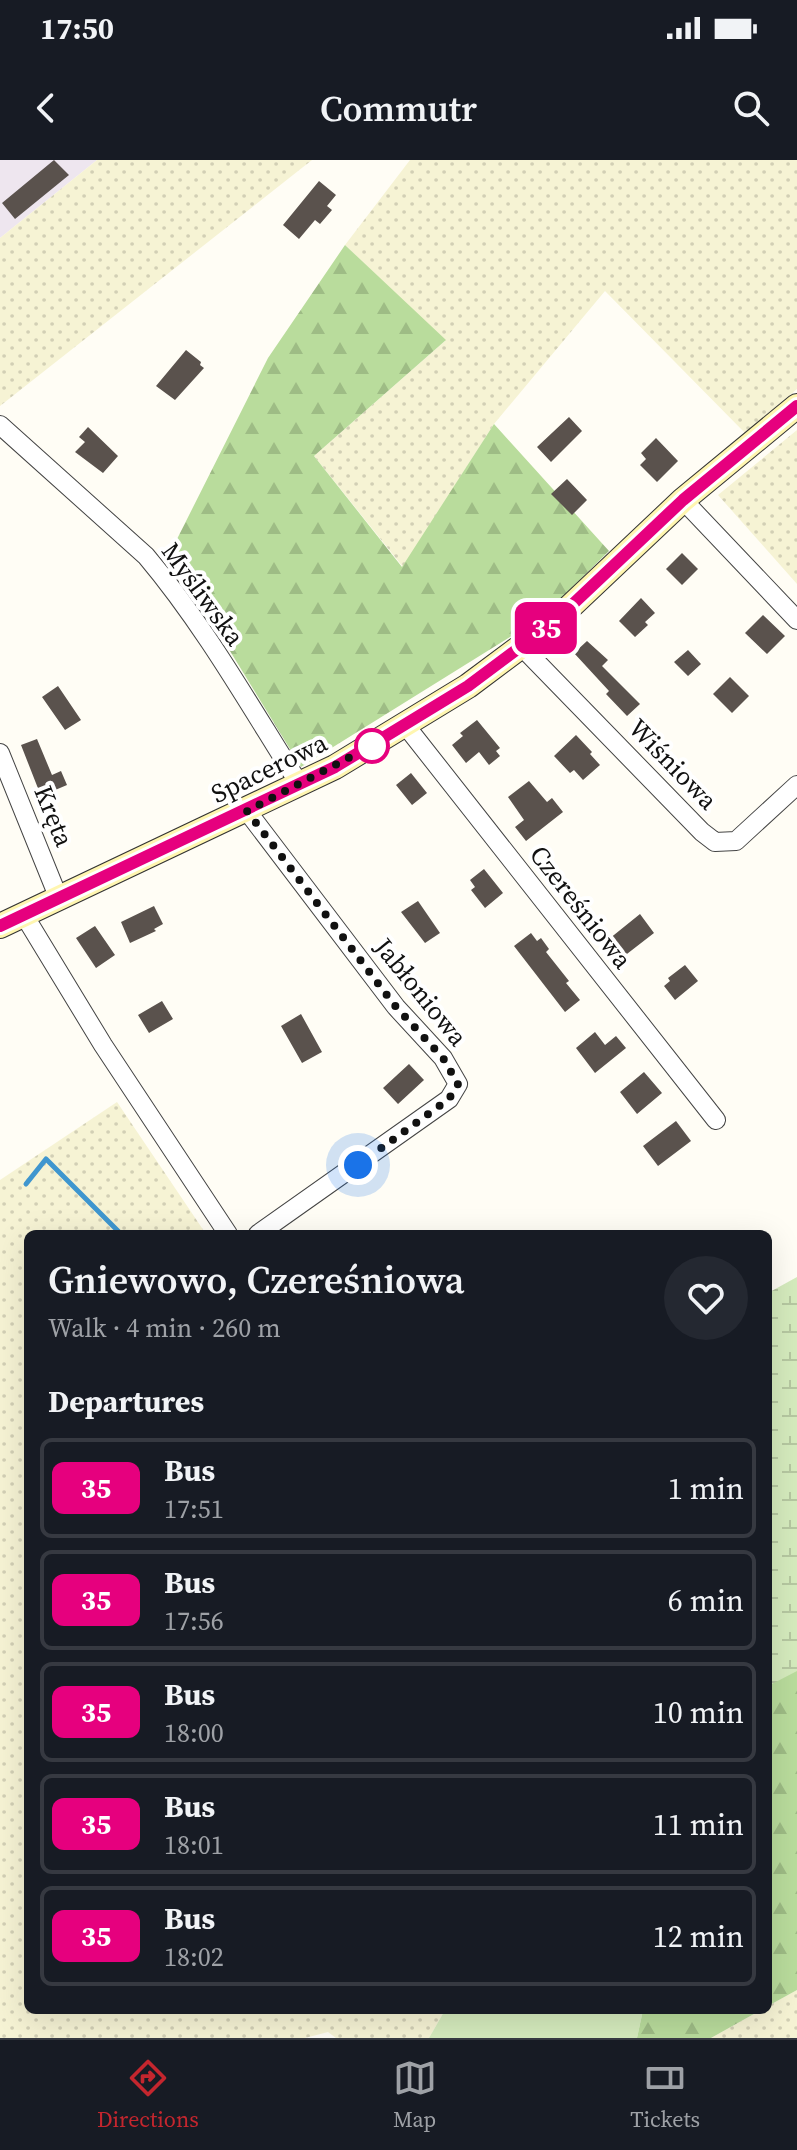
<!DOCTYPE html>
<html lang="en">
<head>
<meta charset="utf-8">
<style>
  :root { --surface:#171b24; --page:#242831; --text:#f1f3f6; --muted:#9ea1a6; --line:#363941; --accent:#c4262e }
  body { margin:0; font-family:"Source Serif 4",serif; background:var(--page); color:var(--text); height:100vh; display:flex; flex-direction:column; font-size:30px; white-space:nowrap }
  * { box-sizing:border-box; margin:0 }
  p { font-size:26px; color:var(--muted) }
  .icon { flex:none; width:44px; height:44px; fill:none; stroke:currentColor; stroke-width:2; stroke-linecap:round; stroke-linejoin:round }
  .map { position:relative; flex:1; overflow:hidden }
  .sheet { position:absolute; left:24px; top:1070px; width:748px; height:784px; display:flex; flex-direction:column; background:var(--surface); border-radius:12px; box-shadow:0 8px 32px #0002 }
  .sheet>* { flex:none }
  .badge { padding:0 16px; border-radius:12px; font-size:28px; line-height:52px }
  .you { position:absolute; width:40px; height:40px; margin:-20px; border:6px solid #fff; border-radius:50%; background:#1a73e8; box-shadow:0 0 0 12px #1a73e833 }
  .map>.badge { position:absolute; translate:-50% -50%; box-shadow:0 0 0 4px #fff }
  h2 { padding:0 24px; font-size:30px; line-height:72px }
  .round { display:grid; place-items:center; flex:none; width:84px; height:84px; border-radius:42px; background:var(--page) }
  .overview { display:flex; align-items:center; justify-content:space-between; height:136px; padding:0 24px }
  h1 { font-size:38px; font-weight:600; line-height:60px }
  ul { padding:0; list-style:none }
  li { display:flex; align-items:center; gap:24px; height:100px; margin:0 16px 12px; padding:0 8px; border:4px solid var(--line); border-radius:12px }
  li div { flex:1 }
  li b { display:block; font-size:30px }
  li em { font-style:normal }
  li .badge { min-width:88px; font-weight:700; text-align:center }
  .status { display:flex; justify-content:space-between; align-items:center; height:56px; padding:0 40px; background:var(--surface); direction:ltr }
  .status svg { height:22px; fill:currentColor }
  header { display:flex; justify-content:space-between; align-items:center; height:104px; padding:0 24px; background:var(--surface); font-size:36px; font-weight:600 }
  .tabs { display:flex; justify-content:space-around; align-items:center; height:112px; border-top:2px solid var(--line); background:var(--surface); font-size:22px; color:var(--muted) }
  .tabs a { display:grid; justify-items:center; gap:4px }
  .tabs .active { color:var(--accent) }
  .map>svg:first-child { display:block }
  .industrial { fill:#eee6ef }
  .farmland { fill:url(#farmland-dots) }
  .grass { fill:#d5ebbd }
  .forest { fill:url(#forest-firs) }
  .wetland { fill:url(#wetland-marsh) }
  .lines { fill:none; stroke-linecap:round; stroke-linejoin:round }
  .stream { stroke:#3f96cf; stroke-width:5 }
  .building { fill:#5a524d }
  .street-casing { stroke:#444; stroke-width:20 }
  .secondary-casing { stroke:#333; stroke-width:26 }
  .street { stroke:#fff; stroke-width:18 }
  .secondary { stroke:#fff6b0; stroke-width:24 }
  .line-casing { stroke:#fff; stroke-width:18 }
  .line { stroke:#e6007e; stroke-width:12 }
  .walk { stroke:#111; stroke-width:8; stroke-dasharray:0 14.4 }
  .stop-dot { fill:#fff; stroke:#e6007e; stroke-width:4 }
  .labels { text-anchor:middle; dominant-baseline:central; stroke-width:8; stroke-linejoin:round; paint-order:stroke }
  .street-label { font-size:26px; fill:#111; stroke:#fff }
</style>
</head>
<body>
<div class="status"><b>17:50</b><svg viewBox="0 0 49 12"><path d="M0 12V9h3v3zM5 12V6h3v6zM10 12V3h3v9zM15 12V0h3v12zM26 1h20v11H26zM47 4h2v5h-2z"/></svg></div>
<header><svg class="icon" aria-label="back" viewBox="0 0 24 24"><path d="M15 5l-7 7 7 7"/></svg>Commutr<svg class="icon" aria-label="search" viewBox="0 0 24 24"><circle cx="10" cy="10" r="6"/><path d="M15 15l6 6"/></svg></header>
<div class="map">
<svg width="797" height="1878" viewBox="0 0 797 1878">
  <defs>
    <pattern id="farmland-dots" width="8" height="8" patternUnits="userSpaceOnUse" patternTransform="scale(2)"><rect width="8" height="8" fill="#f6f3d4"/><path d="M2 2h.1M6 6h.1" fill="none" stroke="#d2cfb5" stroke-width="1.8" stroke-linecap="round"/></pattern>
    <pattern id="forest-firs" width="22" height="20" patternUnits="userSpaceOnUse" patternTransform="scale(2)"><rect width="22" height="20" fill="#b9dc9c"/><path d="M5 1l3.5 6h-7zM16 11l3.5 6h-7z" fill="#9ebc85"/></pattern>
    <pattern id="wetland-marsh" width="20" height="14" patternUnits="userSpaceOnUse" patternTransform="scale(2)"><rect width="20" height="14" fill="#d5ebbd"/><path d="M1 5h8M5 5V1M11 12h8M15 12V8" fill="none" stroke="#b6c8a1"/></pattern>
  </defs>
  <rect width="100%" height="100%" fill="#fffdf5"/>
  <path class="industrial" d="M0 0H97L0 78Z"/>
  <path class="farmland" d="M97 0H312L0 246V78Z
    M410 0H797V229L745 273 605 131 494 264 403 407 314 296 445 181 345 85Z
    M797 270V424L718 335Z
    M117 942 206 1074H28V1850H445L429 1878H336L328 1872 305 1878H0V1020Z
    M797 1830V1878H711L761 1850H768V1846Z"/>
  <path class="grass" d="M445 1850H643L637 1878H429Z"/>
  <path class="forest" d="M345 85 446 180 314 296 402 407 494 264 609 391 542 457 301 607 170 393 268 198Z
    M797 1128V1830L768 1846V1133Z
    M643 1850H761L711 1878H637Z"/>
  <path class="wetland" d="M797 1117V1511L768 1526V1133Z"/>
  <g class="lines">
    <path class="stream" d="M26 1024 46 999 121 1074"/>
  </g>
  <path class="building" d="M54 0 69 15 15 59 2 43Z
    M319 21 336 35 327 46 332 50 320 64 315 60 299 79 283 65Z
    M186 190 201 202 200 205 204 208 175 240 156 226Z
    M569 257 582 271 551 302 537 287Z
    M88 267 118 296 103 313 75 292 85 282 79 277Z
    M656 278 678 301 657 322 640 305 646 299 641 293Z
    M567 319 587 340 572 355 551 334Z
    M682 393 698 409 682 425 666 409Z
    M641 438 655 453 645 462 648 465 635 477 619 461Z
    M763 455 785 476 767 494 745 473Z
    M587 481 608 500 602 506 640 544 627 556 606 534 609 531 574 493Z
    M688 490 701 504 688 516 674 502Z
    M730 517 749 536 732 553 713 534Z
    M58 526 81 560 65 570 42 537Z
    M477 560 500 588 496 591 500 596 489 605 479 592 466 603 452 585 463 576 460 573Z
    M576 575 592 592 590 594 600 605 583 620 574 610 570 613 554 596Z
    M37 579 52 615 61 611 67 625 41 636 21 585Z
    M411 613 427 633 412 645 396 625Z
    M529 621 547 642 552 638 563 652 526 681 515 667 524 660 508 637Z
    M484 709 503 733 485 748 471 730 475 727 470 720Z
    M418 741 440 773 425 783 401 752Z
    M154 746 163 764 154 769 156 771 130 783 121 762Z
    M640 754 654 773 623 797 609 779Z
    M95 766 115 795 96 808 76 778Z
    M531 773 537 781 541 778 549 789 546 792 569 821 566 823 580 840 565 852 514 786Z
    M685 805 698 821 675 840 664 826 670 821 668 818Z
    M162 841 173 859 149 873 138 855Z
    M301 854 322 892 302 903 281 866Z
    M595 872 605 885 616 876 626 888 595 913 576 888Z
    M409 904 424 920 398 944 383 928Z
    M644 912 662 933 637 954 620 932Z
    M676 961 691 981 658 1006 643 986Z"/>
  <g class="lines">
    <defs>
      <path id="street" d="M0 265 146 396C205 466 251 548 300 625
        M683 340 797 460
        M521 486 702 672 715 682 736 681 797 625
        M406 566 716 960
        M0 593 59 739
        M247 651 396 847 443 898 458 924 449 939 258 1074
        M24 755 103 885 228 1074"/>
      <path id="secondary" d="M0 766 335 607 468 526 555 461 683 340 797 246"/>
    </defs>
    <use href="#street" class="street-casing"/>
    <use href="#secondary" class="secondary-casing"/>
    <use href="#street" class="street"/>
    <use href="#secondary" class="secondary"/>
  </g>
  <g class="lines">
    <defs>
      <path id="line" d="M0 766 335 607 468 526 555 461 683 340 797 246"/>
    </defs>
    <use href="#line" class="line-casing"/>
    <use href="#line" class="line"/>
    <path class="walk" d="M358 1005 449 939 458 924 443 898 396 847 247 651 375 584 372 586"/>
  </g>
  <circle class="stop-dot" cx="372" cy="586" r="16"/>
  <g class="labels">
    <g class="street-label">
      <text transform="translate(203 434) rotate(54)">Myśliwska</text>
      <text transform="translate(673 604) rotate(46)">Wiśniowa</text>
      <text transform="translate(269 608) rotate(-26)">Spacerowa</text>
      <text transform="translate(54 656) rotate(68)">Kręta</text>
      <text transform="translate(581 747) rotate(52)">Czereśniowa</text>
      <text transform="translate(421 832) rotate(51)">Jabłoniowa</text>
    </g>
  </g>
</svg>
<div class="you" style="left:358px;top:1005px"></div>
<b class="badge" style="left:546px;top:468px;background:#e6007e;color:#fff">35</b>
<section class="sheet">
<div class="overview"><div><h1>Gniewowo, Czereśniowa</h1><p>Walk · 4 min · 260 m</p></div><a class="round"><svg class="icon" aria-label="heart" viewBox="0 0 24 24"><path d="M12 20l-8-8c-3-5 5-10 8-4 3-6 11-1 8 4z"/></svg></a></div>
<h2>Departures</h2>
<ul>
<li><span class="badge" style="background:#e6007e;color:#fff">35</span><div><b>Bus</b><p>17:51</p></div><em>1 min</em></li>
<li><span class="badge" style="background:#e6007e;color:#fff">35</span><div><b>Bus</b><p>17:56</p></div><em>6 min</em></li>
<li><span class="badge" style="background:#e6007e;color:#fff">35</span><div><b>Bus</b><p>18:00</p></div><em>10 min</em></li>
<li><span class="badge" style="background:#e6007e;color:#fff">35</span><div><b>Bus</b><p>18:01</p></div><em>11 min</em></li>
<li><span class="badge" style="background:#e6007e;color:#fff">35</span><div><b>Bus</b><p>18:02</p></div><em>12 min</em></li>
</ul>
</section>
</div>
<nav class="tabs">
<a class="active"><svg class="icon" aria-label="directions" viewBox="0 0 24 24"><path d="M12 3l9 9-9 9-9-9zM9 14v-3h6M13 9l2 2-2 2"/></svg>Directions</a>
<a><svg class="icon" aria-label="map" viewBox="0 0 24 24"><path d="M3 6l6-2 6 2 6-2v14l-6 2-6-2-6 2zM9 4v14M15 6v14"/></svg>Map</a>
<a><svg class="icon" aria-label="tickets" viewBox="0 0 24 24"><path d="M3 7h18v10H3zM15 7v10"/></svg>Tickets</a>
</nav>
</body>
</html>
